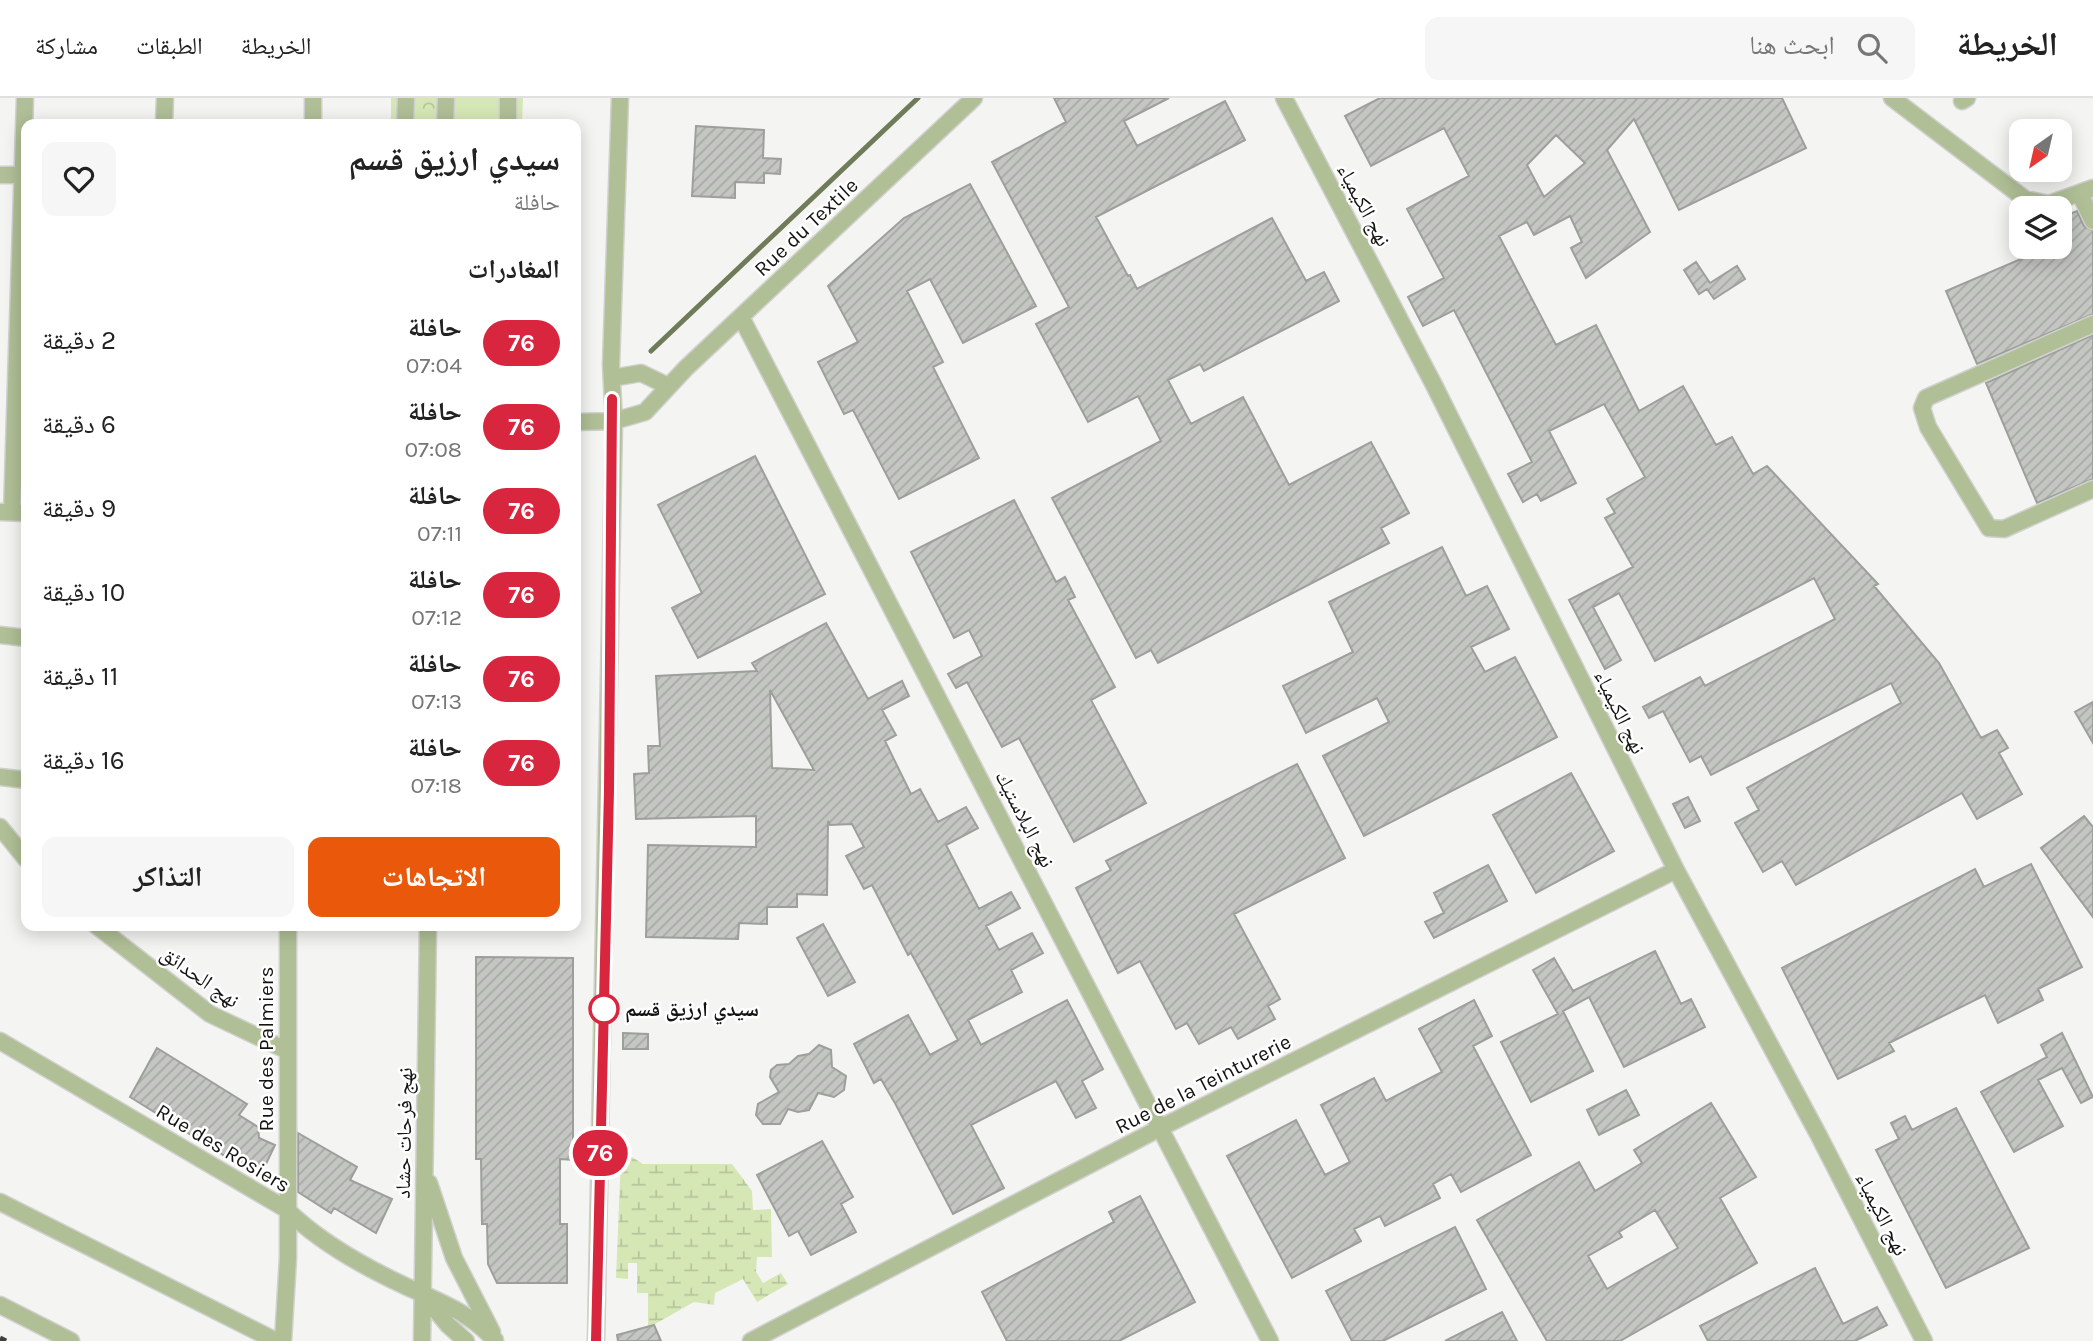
<!DOCTYPE html>
<html lang="ar">
<head>
<meta charset="utf-8">
<style>
  :root { --surface:#fff; --page:#f6f6f6; --text:#222; --muted:#767676; --line:#e0e0e0; --accent:#ea580c }
  body { margin:0; font-family:Karla,"Noto Naskh Arabic",sans-serif; background:var(--page); color:var(--text); direction:rtl; height:100vh; display:flex; flex-direction:column; font-size:26px; white-space:nowrap }
  * { box-sizing:border-box; margin:0 }
  p { font-size:23px; color:var(--muted) }
  .icon { flex:none; width:38px; height:38px; fill:none; stroke:currentColor; stroke-width:2; stroke-linecap:round; stroke-linejoin:round }
  .map { position:relative; flex:1; overflow:hidden; direction:ltr }
  .details { position:absolute; left:21px; top:21px; width:560px; height:812px; display:flex; flex-direction:column; background:var(--surface); border-radius:14px; box-shadow:0 4px 18px #0003; direction:rtl }
  .details>* { flex:none }
  .badge { padding:0 14px; border-radius:23px; font-size:24px; line-height:46px }
  .needle { width:46px; rotate:214deg }
  .controls { position:absolute; left:2009px; top:21px; display:grid; gap:14px }
  .controls a { display:grid; place-items:center; width:63px; height:63px; border-radius:14px; background:var(--surface); box-shadow:0 4px 18px #0003; font-size:35px }
  .map>.badge { position:absolute; translate:-50% -50%; box-shadow:0 0 0 4px #fff }
  h2 { padding:0 21px; font-size:26px; line-height:63px }
  .round { display:grid; place-items:center; flex:none; width:74px; height:74px; border-radius:14px; background:var(--page) }
  .head { display:flex; align-items:center; justify-content:space-between; height:119px; padding:0 21px }
  h1 { font-size:33px; font-weight:800; line-height:52px }
  .action { display:flex; gap:14px; margin-top:auto; padding:14px 21px }
  .action a { flex:1; height:80px; border-radius:14px; background:var(--accent); color:#fff; font-size:28px; font-weight:800; line-height:80px; text-align:center }
  .action a+a { background:var(--page); color:var(--text) }
  ul { padding:0; list-style:none }
  li { display:flex; align-items:center; gap:21px; height:84px; padding:0 21px }
  li div { flex:1 }
  li b { display:block; font-size:26px }
  li em { font-style:normal }
  li .badge { min-width:77px; font-weight:700; text-align:center }
  header { display:flex; align-items:center; gap:42px; box-sizing:border-box; height:98px; padding:0 35px; background:var(--surface); border-bottom:2px solid var(--line) }
  header strong { font-size:33px }
  nav { display:flex; gap:38px; margin-inline-start:auto; font-size:24px }
  .search { width:490px; height:63px; background:var(--page); display:flex; align-items:center; gap:18px; box-sizing:border-box; padding:0 24px; border-radius:14px; color:var(--muted); font-size:26px }
  .map>svg:first-child { display:block }
  .green { fill:#d6e7b6 }
  .wetland { fill:url(#wetland-marsh) }
  .park { fill:url(#park-crowns) }
  .lines { fill:none; stroke-linecap:round; stroke-linejoin:round }
  .stream { stroke:#6f7b59; stroke-width:5 }
  .building { fill:url(#building-hatch); stroke:#9d9f9b; stroke-width:2; fill-rule:evenodd }
  .minor-casing { stroke:#d0d1ce; stroke-width:19 }
  .minor { stroke:#b0bf96; stroke-width:16 }
  .rail { stroke:#3e3e3d; stroke-width:5; stroke-dasharray:9 9; stroke-linecap:butt }
  .line-casing { stroke:#fff; stroke-width:16 }
  .line { stroke:#d7263d; stroke-width:10 }
  .stop-dot { fill:#fff; stroke:#d7263d; stroke-width:3.5 }
  .labels { text-anchor:middle; dominant-baseline:central; stroke-width:5; stroke-linejoin:round; paint-order:stroke }
  .street-label { font-size:21px; fill:#131312; stroke:#fff }
  .stop-label { font-size:21px; font-weight:bold; fill:#131312; stroke:#fff; text-anchor:start }
</style>
</head>
<body>
<header>
<strong>الخريطة</strong>
<div class="search"><svg class="icon" aria-label="search" viewBox="0 0 24 24"><circle cx="10" cy="10" r="6"/><path d="M15 15l6 6"/></svg>ابحث هنا</div>
<nav><a>الخريطة</a><a>الطبقات</a><a>مشاركة</a></nav>
</header>
<div class="map">
<svg width="2093" height="1243" viewBox="0 0 2093 1243">
  <defs>
    <pattern id="wetland-marsh" width="20" height="14" patternUnits="userSpaceOnUse" patternTransform="scale(1.75)"><rect width="20" height="14" fill="#d6e7b6"/><path d="M1 5h8M5 5V1M11 12h8M15 12V8" fill="none" stroke="#b7c59b"/></pattern>
    <pattern id="park-crowns" width="20" height="18" patternUnits="userSpaceOnUse" patternTransform="scale(1.75)"><rect width="20" height="18" fill="#d6e7b6"/><path d="M2 6a3 3 0 1 1 6 0M12 15a3 3 0 1 1 6 0" fill="none" stroke="#b7c59b"/></pattern>
    <pattern id="building-hatch" width="6" height="6" patternUnits="userSpaceOnUse" patternTransform="scale(1.75)"><rect width="6" height="6" fill="#c4c6c2"/><path d="M-1 1l2-2M0 6l6-6M5 7l2-2" fill="none" stroke="#a8a9a6"/></pattern>
  </defs>
  <rect width="100%" height="100%" fill="#f4f5f2"/>
  <path class="green" d="M391 0H523L522 26H391Z"/>
  <path class="wetland" d="M621 1059H632L643 1066H732L752 1093 753 1112 771 1111 772 1159H757L756 1174 763 1185 781 1175 788 1186 757 1204 743 1181 715 1195 714 1207 694 1204 648 1230V1195H637V1165H628V1181L616 1180Z"/>
  <path class="park" d="M416 0H438V26H415Z"/>
  <g class="lines">
    <path class="stream" d="M651 253 918 0"/>
  </g>
  <path class="building" d="M1054 0H1169L1124 23 1137 48 1225 3 1245 42 1096 119 1128 178 1130 177 1137 191 1272 120 1306 183 1324 174 1339 203 1204 273 1200 266 1168 282 1191 326 1243 299 1289 387 1371 344 1409 415 1381 430 1389 445 1158 565 1151 552 1136 560 1052 400 1161 343 1138 298 1088 324 1036 226 1069 209 992 64 1066 24Z
    M1380 0H1782L1806 50 1679 112 1634 21 1607 52 1650 134 1586 180 1571 150 1582 144 1570 118 1534 137 1527 124 1499 138 1556 247 1596 227 1639 313 1683 288 1716 347 1732 339 1753 376 1767 368 1878 486 1874 488 1939 565 1981 640 1997 632 2008 650 1999 655 2022 696 1977 721 1962 695 1796 787 1782 763 1763 774 1735 725 1759 712 1747 690 1901 605 1891 585 1711 677 1701 658 1690 664 1663 613 1649 620 1643 609 1700 579 1705 588 1835 521 1814 480 1655 563 1619 495 1593 509 1621 562 1605 571 1569 502 1633 469 1605 420 1615 415 1607 401 1645 379 1604 306 1549 333 1576 385 1541 403 1537 396 1523 404 1508 376 1532 364 1454 212 1423 228 1408 199 1444 180 1407 111 1469 78 1444 30 1371 68 1345 18ZM1556 37 1585 65 1544 99 1527 67Z
    M696 28 764 32 763 60 781 61 780 76 764 75V85L735 84V100L692 98Z
    M970 86 1036 208 963 245 930 181 907 193 943 264 933 269 979 360 899 401 853 312 844 316 818 264 858 244 828 188 904 120Z
    M2077 113 2084 128 2093 133V216L1977 266 1946 193 2049 149H2060V120Z
    M1696 164 1710 185 1737 168 1745 181 1714 201 1707 191 1699 196 1684 172Z
    M2093 237V381L2037 405 1986 285Z
    M755 358 825 496 698 560 672 510 702 495 658 407Z
    M1014 402 1056 484 1065 479 1075 499 1068 502 1115 589 1091 602 1146 705 1074 744 1019 640 1002 649 967 584 956 590 948 576 982 558 969 532 954 540 911 454Z
    M1442 449 1466 498 1487 488 1509 531 1471 549 1485 574 1515 559 1557 639 1364 738 1323 658 1389 624 1377 600 1306 635 1283 588 1353 554 1329 504Z
    M826 525 868 601 902 583 909 598 882 612 896 637 885 643 911 696 920 691 938 724 966 709 978 730 946 747 979 811 1011 794 1020 810 986 828 999 852 1032 835 1043 855 1011 872 1022 894 968 922 981 947 1067 902 1103 971 1082 983 1096 1010 1076 1020 1056 983 971 1027 1004 1090 953 1116 896 1007 881 981 874 985 854 946 908 917 930 957 958 942 911 855 908 857 872 787 864 791 846 758 864 749 852 726 830 727 828 723 827 797 797 796V809H767V826L739 825 738 841 646 839 648 747 756 749V718L636 721 634 676 649 675 648 648H660L656 578 757 573 752 565ZM770 592 814 672 772 670Z
    M2093 604V645L2075 614Z
    M1297 666 1345 760 1234 816 1280 901 1268 908 1275 921 1238 941 1231 929 1199 946 1187 925 1176 931 1140 863 1118 875 1076 790 1111 772 1106 763Z
    M1571 675 1614 753 1536 795 1493 717Z
    M1688 699 1700 723 1685 730 1673 706Z
    M2084 718 2093 729V819L2041 750Z
    M2031 766 2082 869 2038 891 2043 902 1998 925 1985 897 1889 945 1894 953 1838 981 1782 870 1975 771 1984 789Z
    M1488 767 1507 803 1434 840 1425 824 1444 815 1434 795Z
    M823 826 855 884 828 898 797 840Z
    M1655 853 1681 906 1691 901 1705 929 1624 969 1589 899 1563 913 1593 973 1531 1004 1501 944 1558 916 1533 872 1554 860 1573 893Z
    M476 859 573 860V1062L560 1061V1126H567V1185H497L488 1166 487 1126H482L481 1061H476Z
    M1474 902 1492 938 1473 948 1531 1057 1461 1094 1451 1076 1433 1086 1440 1100 1385 1128 1380 1118 1354 1131 1361 1143 1292 1180 1227 1058 1296 1022 1325 1077 1350 1064 1321 1007 1374 980 1386 1003 1442 974 1419 931Z
    M623 935 648 936V951H623Z
    M2062 935 2093 999 2081 1005 2062 970 2038 982 2063 1028 2014 1054 1981 994 2047 959 2041 947Z
    M819 947 831 952 832 969 846 978 844 992 834 999 818 995 809 1012 798 1014 788 1011 780 1026H763L756 1017 758 1006 779 994 770 979 771 972 777 967 789 966 798 958 809 956Z
    M157 950 247 1006 239 1017 258 1029 259 1040 275 1047 265 1068 244 1070 130 999Z
    M1626 992 1639 1017 1599 1037 1587 1012Z
    M1711 1005 1756 1079 1720 1100 1757 1165 1620 1243H1547L1477 1122 1579 1064 1595 1093 1642 1065 1634 1052ZM1655 1112 1678 1150 1607 1191 1588 1158 1622 1139 1619 1134Z
    M1956 1010 2029 1150 1946 1190 1876 1052 1899 1041 1891 1025 1905 1018 1912 1032Z
    M298 1035 357 1069 350 1082 392 1101 376 1135 334 1110 331 1115 298 1094Z
    M822 1043 853 1099 841 1106 856 1134 811 1157 798 1133 789 1138 757 1077Z
    M1140 1098 1195 1204 1119 1243H1007L982 1194 1114 1124 1109 1114Z
    M1455 1129 1486 1191 1383 1243H1352L1326 1193Z
    M1815 1170 1843 1226 1877 1209 1887 1227 1855 1243H1708L1700 1228Z
    M1502 1214 1517 1243H1445Z
    M654 1227 661 1243H618L617 1237Z"/>
  <g class="lines">
    <defs>
      <path id="minor" d="M1284 0 1434 287 1676 772 1818 1036 1924 1243
        M1892 0 2025 101 2049 106 2093 90
        M1962 3 1967 0
        M164 26 165 0
        M313 26V0
        M405 26 406 0
        M445 26 446 0
        M508 26V0
        M0 77H26
        M2080 96 2093 123
        M741 219 1270 1243
        M2093 226 1926 300 1922 310 1928 329 1989 430 2004 431 2093 391
        M612 280 641 275 668 288
        M576 324 614 323 645 314 686 270 974 0
        M0 414 26 415
        M12 414 25 0
        M0 537 26 540
        M0 679 26 682
        M0 729 26 761
        M97 828 210 916 286 952
        M0 943 286 1111C321 1146 377 1176 423 1196 454 1210 471 1218 495 1242
        M429 1085 454 1160 492 1234
        M0 1104 276 1243
        M424 1198 448 1227 466 1243
        M0 1207 71 1243
        M283 1243 288 1160V828
        M422 1243 428 828
        M596 1243 614 323 611 267 620 0
        M751 1243 1162 1029 1676 772"/>
    </defs>
    <use href="#minor" class="minor-casing"/>
    <use href="#minor" class="minor"/>
    <path class="rail" d="M0 1240 6 1243"/>
  </g>
  <g class="lines">
    <defs>
      <path id="line" d="M596 1243 609 692 612 301"/>
    </defs>
    <use href="#line" class="line-casing"/>
    <use href="#line" class="line"/>
  </g>
  <circle class="stop-dot" cx="604" cy="911" r="14"/>
  <g class="labels">
    <g class="street-label">
      <text transform="translate(1364 107) rotate(62)">نهج الكيمياء</text>
      <text transform="translate(806 129) rotate(-43)">Rue du Textile</text>
      <text transform="translate(1620 614) rotate(64)">نهج الكيمياء</text>
      <text transform="translate(1025 721) rotate(63)">نهج البلاستيك</text>
      <text transform="translate(200 879) rotate(35)">نهج الحدائق</text>
      <text transform="translate(266 951) rotate(-90)">Rue des Palmiers</text>
      <text transform="translate(1203 986) rotate(-27)">Rue de la Teinturerie</text>
      <text transform="translate(404 1035) rotate(-89)">نهج فرحات حشاد</text>
      <text transform="translate(223 1050) rotate(31)">Rue des Rosiers</text>
      <text transform="translate(1882 1116) rotate(63)">نهج الكيمياء</text>
    </g>
    <g class="stop-label">
      <text x="625" y="911">سيدي ارزيق قسم</text>
    </g>
  </g>
</svg>
<div class="controls">
<a><svg class="needle" viewBox="-14 -14 28 28"><path d="M0-13l5 13h-10z" fill="#e53935"/><path d="M0 13l5-13h-10z" fill="#767676"/></svg></a>
<a><svg class="icon" aria-label="layers" viewBox="0 0 24 24"><path d="M12 4l9 5-9 5-9-5zM3 14l9 5 9-5"/></svg></a>
</div>
<b class="badge" style="left:600px;top:1055px;background:#d7263d;color:#fff">76</b>
<section class="details">
<div class="head"><div><h1>سيدي ارزيق قسم</h1><p>حافلة</p></div><a class="round"><svg class="icon" aria-label="heart" viewBox="0 0 24 24"><path d="M12 20l-8-8c-3-5 5-10 8-4 3-6 11-1 8 4z"/></svg></a></div>
<h2>المغادرات</h2>
<ul>
<li><span class="badge" style="background:#d7263d;color:#fff">76</span><div><b>حافلة</b><p>07:04</p></div><em>2 دقيقة</em></li>
<li><span class="badge" style="background:#d7263d;color:#fff">76</span><div><b>حافلة</b><p>07:08</p></div><em>6 دقيقة</em></li>
<li><span class="badge" style="background:#d7263d;color:#fff">76</span><div><b>حافلة</b><p>07:11</p></div><em>9 دقيقة</em></li>
<li><span class="badge" style="background:#d7263d;color:#fff">76</span><div><b>حافلة</b><p>07:12</p></div><em>10 دقيقة</em></li>
<li><span class="badge" style="background:#d7263d;color:#fff">76</span><div><b>حافلة</b><p>07:13</p></div><em>11 دقيقة</em></li>
<li><span class="badge" style="background:#d7263d;color:#fff">76</span><div><b>حافلة</b><p>07:18</p></div><em>16 دقيقة</em></li>
</ul>
<div class="action"><a>الاتجاهات</a><a>التذاكر</a></div>
</section>
</div>
</body>
</html>
